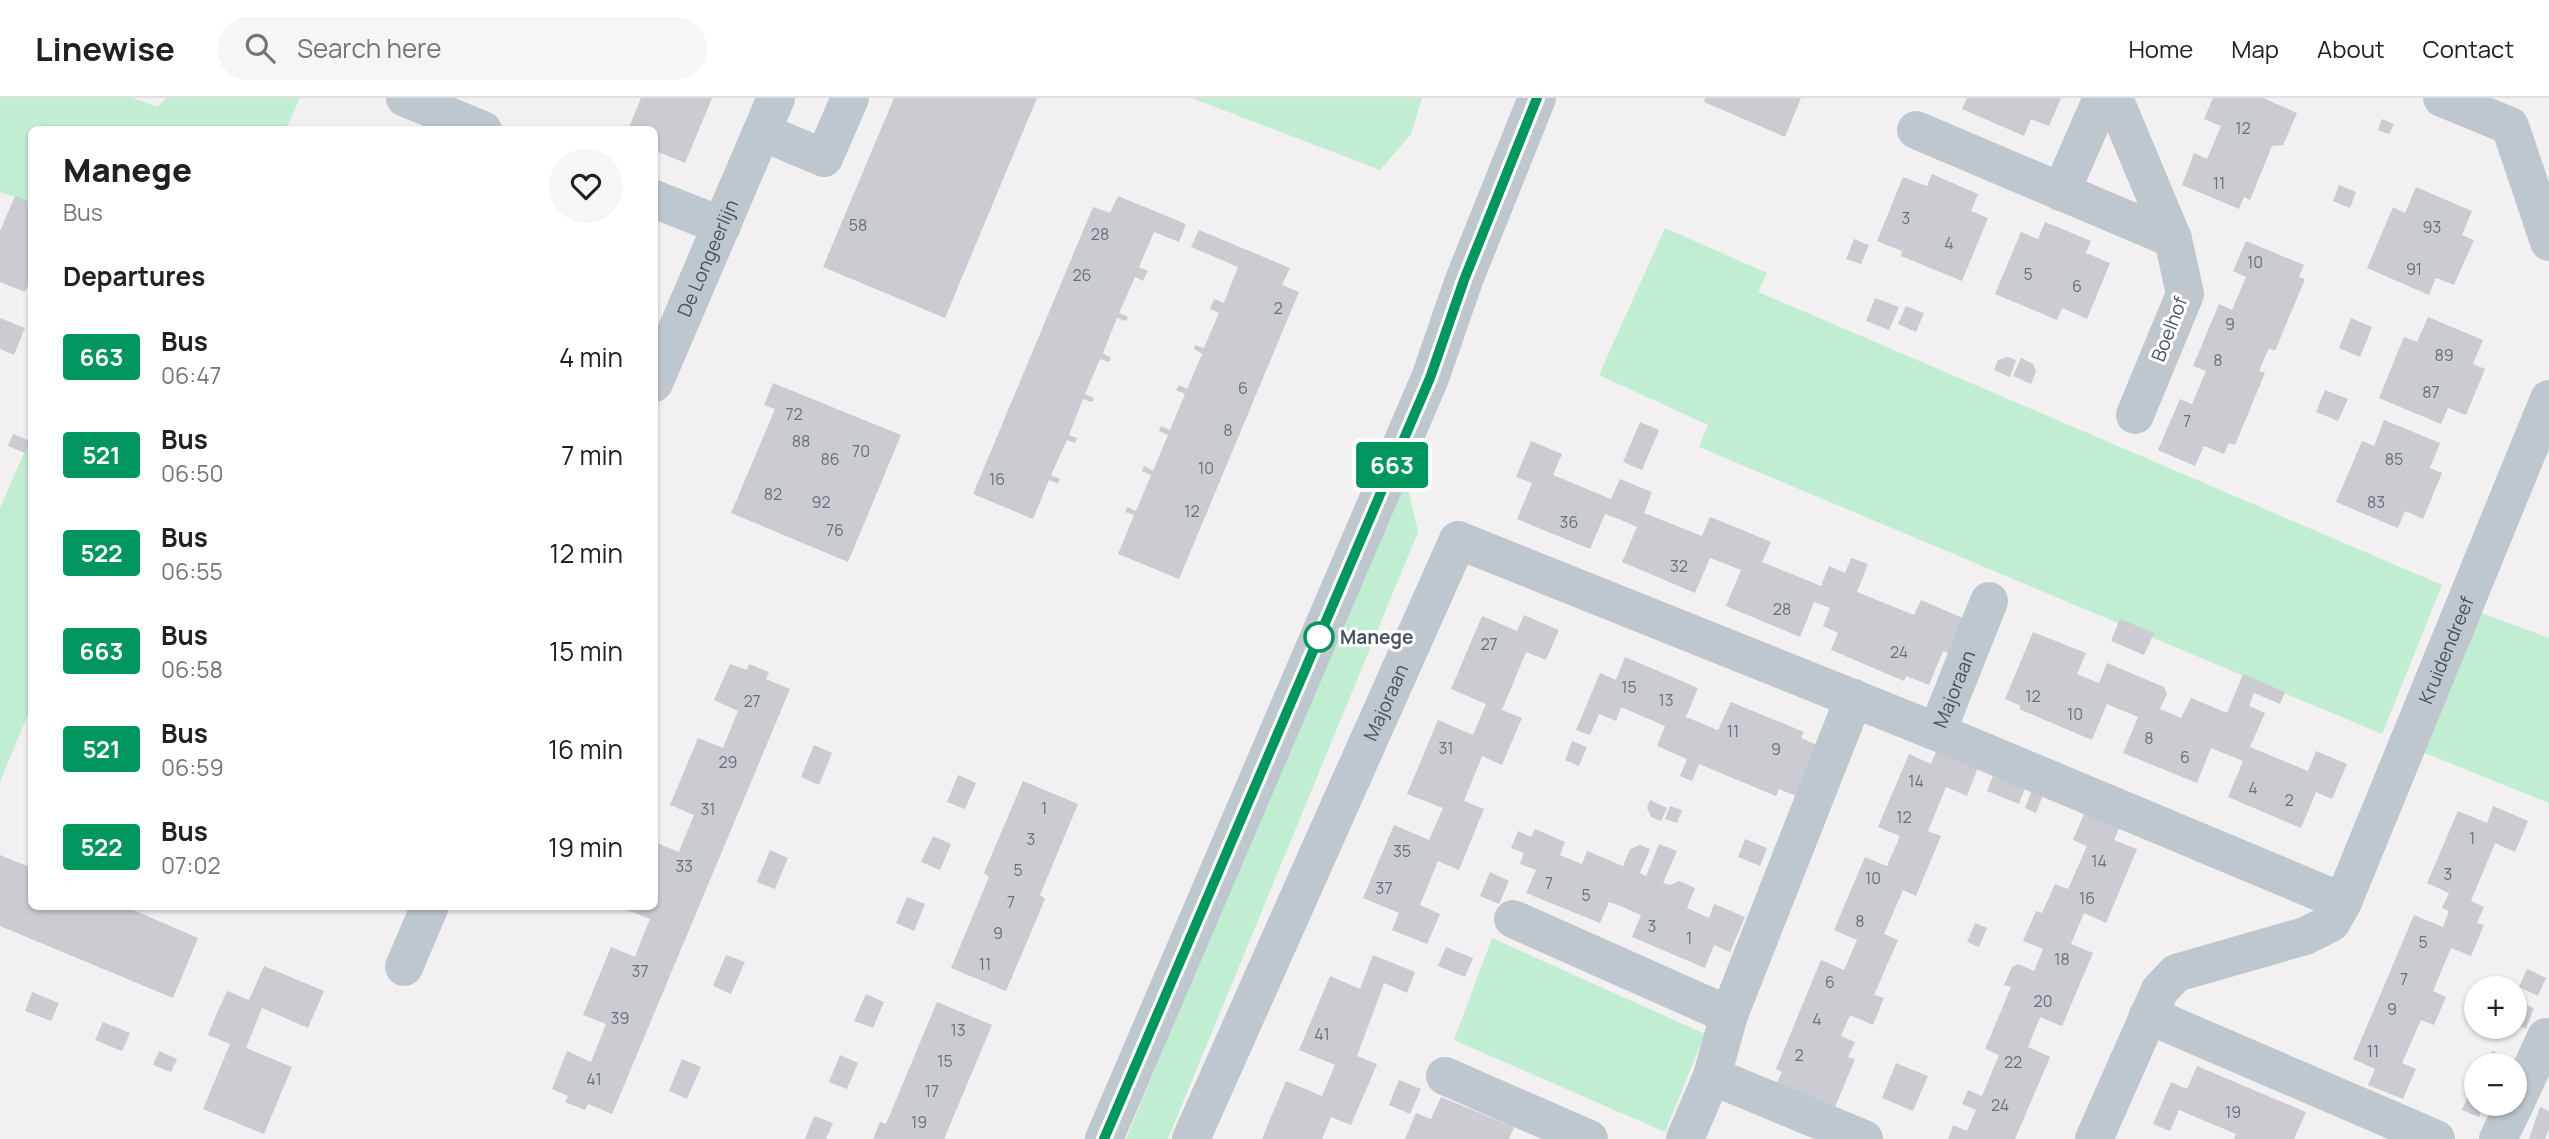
<!DOCTYPE html>
<html lang="en">
<head>
<meta charset="utf-8">
<style>
  :root { --surface:#fff; --page:#f6f6f6; --text:#202124; --muted:#757577; --line:#e0e0e0 }
  body { margin:0; font-family:Manrope,sans-serif; background:var(--page); color:var(--text); height:100vh; display:flex; flex-direction:column; font-size:26px; white-space:nowrap }
  * { box-sizing:border-box; margin:0 }
  p { font-size:23px; color:var(--muted) }
  .icon { flex:none; width:38px; height:38px; fill:none; stroke:currentColor; stroke-width:2; stroke-linecap:round; stroke-linejoin:round }
  .map { position:relative; flex:1; overflow:hidden }
  .side { position:absolute; left:28px; top:28px; width:630px; height:784px; display:flex; flex-direction:column; background:var(--surface); border-radius:10px; box-shadow:0 2px 5px #0004 }
  .side>* { flex:none }
  .badge { padding:0 14px; border-radius:5px; font-size:24px; line-height:46px }
  .tools { position:absolute; left:2464px; top:878px; display:grid; gap:14px }
  .tools a { display:grid; place-items:center; width:63px; height:63px; border-radius:50%; background:var(--surface); box-shadow:0 2px 5px #0004; font-size:35px }
  .map>.badge { position:absolute; translate:-50% -50%; box-shadow:0 0 0 4px #fff }
  h2 { padding:0 35px; font-size:26px; line-height:63px }
  .round { display:grid; place-items:center; flex:none; width:74px; height:74px; border-radius:37px; background:var(--page) }
  .overview { display:flex; align-items:center; justify-content:space-between; height:119px; padding:0 35px }
  h1 { font-size:33px; font-weight:800; line-height:52px }
  ul { padding:0; list-style:none }
  li { display:flex; align-items:center; gap:21px; height:98px; padding:0 35px }
  li div { flex:1 }
  li b { display:block; font-size:26px }
  li em { font-style:normal }
  li .badge { min-width:77px; font-weight:700; text-align:center }
  header { display:flex; align-items:center; gap:42px; box-sizing:border-box; height:98px; padding:0 35px; background:var(--surface); border-bottom:2px solid var(--line) }
  header strong { font-size:33px }
  nav { display:flex; gap:38px; margin-inline-start:auto; font-size:24px }
  .search { width:490px; height:63px; background:var(--page); display:flex; align-items:center; gap:18px; box-sizing:border-box; padding:0 24px; border-radius:38px; color:var(--muted); font-size:26px }
  .map>svg:first-child { display:block }
  .green { fill:#c1edd2 }
  .building { fill:#caccd2 }
  .lines { fill:none; stroke-linecap:round; stroke-linejoin:round }
  .minor { stroke:#bfc7ce; stroke-width:38 }
  .line-casing { stroke:#fff; stroke-width:16 }
  .line { stroke:#00965e; stroke-width:10 }
  .stop-dot { fill:#fff; stroke:#00965e; stroke-width:3.5 }
  .labels { text-anchor:middle; dominant-baseline:central; stroke-width:6; stroke-linejoin:round; paint-order:stroke }
  .number-label { font-size:16px; fill:#69717a }
  .street-label { font-size:19px; fill:#49535d; stroke:#fff }
  .stop-label { font-size:19px; font-weight:bold; fill:#49535d; stroke:#fff; text-anchor:start }
</style>
</head>
<body>
<header>
<strong>Linewise</strong>
<div class="search"><svg class="icon" aria-label="search" viewBox="0 0 24 24"><circle cx="10" cy="10" r="6"/><path d="M15 15l6 6"/></svg>Search here</div>
<nav><a>Home</a><a>Map</a><a>About</a><a>Contact</a></nav>
</header>
<div class="map">
<svg width="2549" height="1041" viewBox="0 0 2549 1041">
  <rect width="100%" height="100%" fill="#f2f0f0"/>
  <path class="green" d="M0 0H132L158 9 166 0H300L286 31 32 32 31 104 0 94Z
    M1192 0H1422L1411 36 1380 72Z
    M1665 130 1767 175 1758 194 2442 487 2382 636 1699 349 1708 327 1599 277Z
    M31 339V609L0 684V410Z
    M1405 377 1418 434 1168 1041H1126L1379 430Z
    M2479 514 2549 540V705L2422 654Z
    M1492 840 1705 936 1665 1034 1454 942Z"/>
  <path class="building" d="M641 0H712L685 65 654 52V32H628Z
    M894 0H1037L945 220 823 169Z
    M1705 0H1801L1785 39 1704 4Z
    M1967 0H2061L2049 28 2031 21 2024 38 1962 11Z
    M2213 0H2263L2297 15 2283 47 2272 48 2250 102 2244 99 2239 111 2182 87 2194 55 2207 61 2221 28 2204 21Z
    M2382 21 2394 26 2389 36 2378 32Z
    M1932 76 1978 96 1971 113 1988 120 1962 183 1901 158 1902 153 1877 143 1903 79 1927 88Z
    M2339 87 2356 94 2350 110 2333 103Z
    M2416 89 2472 113 2462 137 2474 142 2454 187 2436 180 2429 197 2367 170 2393 109 2405 115Z
    M15 98 32 104V178L25 194 0 184V133Z
    M1118 98 1186 126 1179 144 1154 134 1139 169 1148 173 1143 183 1135 179 1119 215 1128 219 1126 223 1117 220 1103 255 1111 260 1109 264 1100 261 1085 296 1094 300 1092 304 1083 301 1069 337 1077 340 1075 345 1067 342 1051 377 1060 381 1058 386 1049 382 1033 421 973 396 1093 109 1110 115Z
    M2045 124 2091 143 2086 155 2110 165 2087 221 2062 210 2057 222 1995 196 2021 134 2038 141Z
    M1199 132 1290 170 1282 187 1299 194 1179 481 1118 456 1134 417 1125 414 1127 409 1136 413 1151 377 1142 373 1144 368 1153 373 1168 337 1159 333 1161 328 1170 332 1185 296 1176 292 1179 287 1187 291 1202 256 1194 251 1195 247 1204 250 1219 215 1210 211 1214 201 1224 205 1238 169 1191 149Z
    M1854 141 1869 147 1861 166 1846 161Z
    M2246 143 2304 167 2299 179 2305 181 2275 253 2269 250 2259 273 2265 275 2235 347 2229 345 2224 356 2204 348 2195 368 2158 352 2180 301 2192 306 2206 273 2193 268 2219 206 2232 212 2246 179 2233 173Z
    M1875 200 1899 209 1889 232 1866 223Z
    M1906 208 1924 215 1916 234 1898 226Z
    M2428 219 2483 242 2473 266 2485 271 2466 317 2448 310 2441 326 2379 300 2404 239 2417 244Z
    M0 220 25 230 14 257 0 251Z
    M2351 220 2372 229 2360 259 2339 250Z
    M2008 259 2016 262 2010 279 1994 272 1998 262Z
    M2021 260 2033 266 2036 273 2031 286 2013 278Z
    M773 285 901 337 848 464 731 415 775 311 764 307Z
    M2325 292 2348 301 2338 323 2316 314Z
    M2384 322 2440 345 2430 370 2442 375 2423 421 2405 413 2398 430 2336 404 2362 343 2374 348Z
    M1640 324 1659 332 1642 372 1623 364Z
    M13 336 30 343 25 355 8 348Z
    M1531 343 1562 356 1553 377 1611 401 1620 381 1652 394 1644 415 1702 438 1710 419 1740 431 1771 444 1762 464 1821 488 1829 468 1845 475 1851 460 1868 466 1857 494 1914 517 1921 502 1965 521 1950 556 1943 553 1929 587 1906 578 1904 583 1831 552 1838 535 1823 528 1830 510 1814 504 1800 539 1726 508 1741 472 1710 460 1695 495 1622 464 1637 429 1621 422 1605 416 1590 451 1517 421 1532 385 1516 379Z
    M1524 517 1559 532 1546 562 1526 554 1502 612 1522 620 1515 636 1502 667 1482 658 1464 703 1484 711 1459 772 1438 763 1420 807 1440 816 1427 846 1392 832 1399 815 1363 800 1394 727 1429 742 1443 710 1407 696 1438 622 1473 637 1486 606 1451 591 1482 518 1517 533Z
    M2120 521 2154 535 2144 557 2111 543Z
    M2033 534 2086 555 2077 576 2099 585 2107 565 2164 589 2167 596 2160 611 2181 620 2191 600 2227 615 2243 576 2285 594 2280 606 2254 595 2249 608 2265 615 2250 649 2308 673 2316 653 2347 666 2332 701 2316 694 2301 730 2228 699 2243 663 2211 650 2197 685 2123 655 2138 619 2107 606 2092 642 2019 611 2021 608 2005 601Z
    M1625 559 1698 590 1686 619 1718 632 1731 604 1804 634 1801 640 1817 647 1796 698 1779 691 1776 698 1699 666 1692 683 1680 678 1687 661 1657 648 1665 628 1621 609 1616 623 1599 616 1590 637 1576 632 1600 575 1616 582Z
    M730 566 747 572 749 566 769 574 766 581 790 591 612 1016 588 1006 585 1012 565 1004 568 998 552 991 567 953 591 964 606 926 583 917 611 849 635 859 642 840 650 821 627 812 628 808H654V744L679 754 686 736 694 717 670 707 698 640 723 650 738 613 714 602Z
    M1572 643 1587 649 1579 668 1565 662Z
    M814 647 832 655 819 687 801 679Z
    M1938 649 1979 667 1967 698 1946 689 1928 733 1941 738 1916 798 1903 792 1884 836 1898 842 1874 897 1884 900 1873 927 1850 917 1841 938 1855 944 1848 959 1855 961 1833 1014 1775 989 1782 974 1776 971 1821 862 1844 872 1857 842 1834 832 1865 759 1887 768 1900 738 1878 729 1909 656 1931 666Z
    M1996 670 2028 683 2019 706 1987 693Z
    M958 677 976 685 965 711 947 704Z
    M1023 683 1078 706 1040 797 1045 801 1006 893 951 870 989 779 984 775Z
    M2034 687 2045 692 2036 715 2025 710Z
    M1650 702 1667 710 1661 723 1651 719 1647 710Z
    M1670 708 1682 712 1677 725 1665 721Z
    M2493 708 2528 723 2515 754 2495 745 2471 803 2484 809 2477 825 2484 827 2471 858 2451 850 2433 893 2446 899 2434 927 2421 922 2402 965 2416 971 2403 1001 2368 987 2375 971 2353 961 2414 817 2443 829 2449 813 2442 810 2449 795 2427 785 2458 713 2487 725Z
    M2086 711 2121 726 2114 742 2137 751 2106 825 2084 815 2071 846 2093 855 2062 928 2040 919 2028 949 2050 959 2015 1041H1948L1953 1027 1967 1033 1976 1012 1962 1006 1968 992 1982 998 1999 957 1985 951 2011 889 2004 887 2012 869 2018 866 2034 873 2043 851 2023 843 2036 813 2042 815 2055 786 2068 791 2087 748 2073 742Z
    M1535 731 1565 744 1560 757 1582 766 1587 753 1623 768 1630 751 1640 747 1650 751 1640 775 1646 778 1659 746 1677 753 1663 785 1670 787 1679 783 1695 790 1687 810 1709 820 1714 806 1745 819 1730 854 1714 847 1705 870 1632 839 1641 817 1625 810 1609 804 1600 825 1526 795 1536 772 1520 766 1524 755 1511 750 1518 733 1531 739Z
    M933 738 951 746 940 772 921 764Z
    M1745 741 1767 750 1760 768 1738 759Z
    M770 752 788 760 775 791 757 784Z
    M0 757 32 770V808H124L198 840 173 900 0 828Z
    M1490 774 1509 783 1499 806 1480 798Z
    M907 799 925 806 914 833 896 825Z
    M1975 825 1987 830 1979 849 1967 844Z
    M1446 849 1473 860 1465 879 1438 868Z
    M726 857 745 864 731 896 713 888Z
    M1373 857 1415 874 1407 895 1384 885 1379 899 1357 958 1377 966 1351 1027 1331 1019 1322 1041H1262L1286 983 1322 998 1335 967 1299 952 1330 878 1360 891Z
    M264 868 324 893 308 930 262 910 246 950 292 969 264 1036 203 1011 230 946 208 937 217 915 227 893 249 902Z
    M2527 871 2546 880 2538 898 2519 889Z
    M32 894 59 905 51 923 25 913Z
    M866 896 884 904 873 930 854 923Z
    M2515 902 2534 910 2526 931 2515 926Z
    M937 904 992 927 944 1041H873L880 1024 886 1026Z
    M103 924 130 935 122 953 95 942Z
    M159 953 177 961 171 974 153 967Z
    M2492 953 2513 961 2510 968H2486Z
    M840 957 858 965 847 991 829 984Z
    M682 961 701 969 687 1001 669 993Z
    M1896 965 1928 978 1913 1013 1882 1000Z
    M2197 968 2306 1014 2294 1041H2234L2236 1036 2179 1012 2170 1033 2153 1026 2171 984 2187 991Z
    M1399 982 1421 991 1410 1016 1389 1007Z
    M2469 996 2476 999V1006H2483L2479 1019 2462 1012Z
    M1441 999 1514 1029 1509 1041H1405L1416 1015 1431 1021Z
    M2540 1009 2549 1013V1031L2545 1041H2529Z
    M814 1018 833 1025 826 1041H805Z"/>
  <g class="lines">
    <g class="minor">
      <path d="M405 0 483 32"/>
      <path d="M2114 0 2173 141 2185 196 2135 317"/>
      <path d="M2442 0 2510 28 2549 144"/>
      <path d="M1916 32 2173 141"/>
      <path d="M762 34 824 60 850 0"/>
      <path d="M2061 94 2102 0"/>
      <path d="M654 101 722 128"/>
      <path id="s1" d="M654 285 776 0"/>
      <path d="M1937 634 2343 804"/>
      <path d="M1513 821 1729 917"/>
      <path d="M404 869 430 808"/>
      <path d="M2148 917 2436 1041"/>
      <path d="M1445 978 1589 1041"/>
      <path d="M1712 978 1864 1041"/>
      <path d="M2515 1006 2546 939 2549 940"/>
      <path d="M1104 1041 1430 280 1464 182 1537 0"/>
      <path id="s2" d="M1191 1041 1458 442 1937 634 1989 503"/>
      <path d="M1685 1041 1712 978 1729 917 1854 600"/>
      <path id="s3" d="M2094 1041 2160 892 2176 875 2305 838 2331 825 2343 804 2549 301"/>
      <path d="M2498 1041 2515 1006"/>
    </g>
  </g>
  <g class="lines">
    <defs>
      <path id="line" d="M1104 1041 1430 280 1464 182 1537 0"/>
    </defs>
    <use href="#line" class="line-casing"/>
    <use href="#line" class="line"/>
  </g>
  <circle class="stop-dot" cx="1319" cy="539" r="14"/>
  <g class="labels">
    <g class="number-label">
      <text x="2243" y="30">12</text>
      <text x="2219" y="85">11</text>
      <text x="1906" y="120">3</text>
      <text x="858" y="127">58</text>
      <text x="2432" y="129">93</text>
      <text x="1100" y="136">28</text>
      <text x="1949" y="145">4</text>
      <text x="2255" y="164">10</text>
      <text x="2414" y="171">91</text>
      <text x="2028" y="176">5</text>
      <text x="1082" y="177">26</text>
      <text x="2077" y="188">6</text>
      <text x="1278" y="210">2</text>
      <text x="2230" y="226">9</text>
      <text x="2444" y="257">89</text>
      <text x="2218" y="262">8</text>
      <text x="1243" y="290">6</text>
      <text x="2431" y="294">87</text>
      <text x="794" y="316">72</text>
      <text x="2187" y="323">7</text>
      <text x="1228" y="332">8</text>
      <text x="801" y="343">88</text>
      <text x="861" y="353">70</text>
      <text x="830" y="361">86</text>
      <text x="2394" y="361">85</text>
      <text x="1206" y="370">10</text>
      <text x="997" y="381">16</text>
      <text x="773" y="396">82</text>
      <text x="821" y="404">92</text>
      <text x="2376" y="404">83</text>
      <text x="1192" y="413">12</text>
      <text x="1569" y="424">36</text>
      <text x="835" y="432">76</text>
      <text x="1679" y="468">32</text>
      <text x="1782" y="511">28</text>
      <text x="1489" y="546">27</text>
      <text x="1899" y="554">24</text>
      <text x="1629" y="589">15</text>
      <text x="2033" y="598">12</text>
      <text x="1666" y="602">13</text>
      <text x="752" y="603">27</text>
      <text x="2075" y="616">10</text>
      <text x="1733" y="633">11</text>
      <text x="2149" y="640">8</text>
      <text x="1446" y="650">31</text>
      <text x="1776" y="651">9</text>
      <text x="2185" y="659">6</text>
      <text x="728" y="664">29</text>
      <text x="1916" y="683">14</text>
      <text x="2253" y="690">4</text>
      <text x="2289" y="702">2</text>
      <text x="1044" y="710">1</text>
      <text x="708" y="711">31</text>
      <text x="1904" y="719">12</text>
      <text x="2472" y="740">1</text>
      <text x="1031" y="741">3</text>
      <text x="1402" y="753">35</text>
      <text x="2099" y="763">14</text>
      <text x="684" y="768">33</text>
      <text x="1018" y="772">5</text>
      <text x="2448" y="776">3</text>
      <text x="1873" y="780">10</text>
      <text x="1549" y="785">7</text>
      <text x="1384" y="790">37</text>
      <text x="1586" y="797">5</text>
      <text x="2087" y="800">16</text>
      <text x="1011" y="804">7</text>
      <text x="1860" y="823">8</text>
      <text x="1652" y="828">3</text>
      <text x="998" y="835">9</text>
      <text x="1689" y="840">1</text>
      <text x="2423" y="844">5</text>
      <text x="2062" y="861">18</text>
      <text x="985" y="866">11</text>
      <text x="640" y="873">37</text>
      <text x="2404" y="881">7</text>
      <text x="1830" y="884">6</text>
      <text x="2043" y="903">20</text>
      <text x="2392" y="911">9</text>
      <text x="620" y="920">39</text>
      <text x="1817" y="921">4</text>
      <text x="958" y="932">13</text>
      <text x="1322" y="936">41</text>
      <text x="2373" y="953">11</text>
      <text x="1799" y="957">2</text>
      <text x="945" y="963">15</text>
      <text x="2013" y="964">22</text>
      <text x="594" y="981">41</text>
      <text x="932" y="993">17</text>
      <text x="2000" y="1007">24</text>
      <text x="2233" y="1014">19</text>
      <text x="919" y="1024">19</text>
    </g>
    <g class="street-label">
      <text stroke="none"><textPath href="#s1" startOffset="136">De Longeerlijn</textPath></text>
      <text transform="translate(2169 231) rotate(-69)">Boelhof</text>
      <text stroke="none"><textPath href="#s3" startOffset="646">Kruidendreef</textPath></text>
      <text stroke="none"><textPath href="#s2" startOffset="1218">Majoraan</textPath></text>
      <text stroke="none"><textPath href="#s2" startOffset="478">Majoraan</textPath></text>
    </g>
    <g class="stop-label">
      <text x="1340" y="539">Manege</text>
    </g>
  </g>
</svg>
<div class="tools">
<a>+</a>
<a>−</a>
</div>
<b class="badge" style="left:1392px;top:367px;background:#00965e;color:#fff">663</b>
<section class="side">
<div class="overview"><div><h1>Manege</h1><p>Bus</p></div><a class="round"><svg class="icon" aria-label="heart" viewBox="0 0 24 24"><path d="M12 20l-8-8c-3-5 5-10 8-4 3-6 11-1 8 4z"/></svg></a></div>
<h2>Departures</h2>
<ul>
<li><span class="badge" style="background:#00965e;color:#fff">663</span><div><b>Bus</b><p>06:47</p></div><em>4 min</em></li>
<li><span class="badge" style="background:#00965e;color:#fff">521</span><div><b>Bus</b><p>06:50</p></div><em>7 min</em></li>
<li><span class="badge" style="background:#00965e;color:#fff">522</span><div><b>Bus</b><p>06:55</p></div><em>12 min</em></li>
<li><span class="badge" style="background:#00965e;color:#fff">663</span><div><b>Bus</b><p>06:58</p></div><em>15 min</em></li>
<li><span class="badge" style="background:#00965e;color:#fff">521</span><div><b>Bus</b><p>06:59</p></div><em>16 min</em></li>
<li><span class="badge" style="background:#00965e;color:#fff">522</span><div><b>Bus</b><p>07:02</p></div><em>19 min</em></li>
</ul>
</section>
</div>
</body>
</html>
